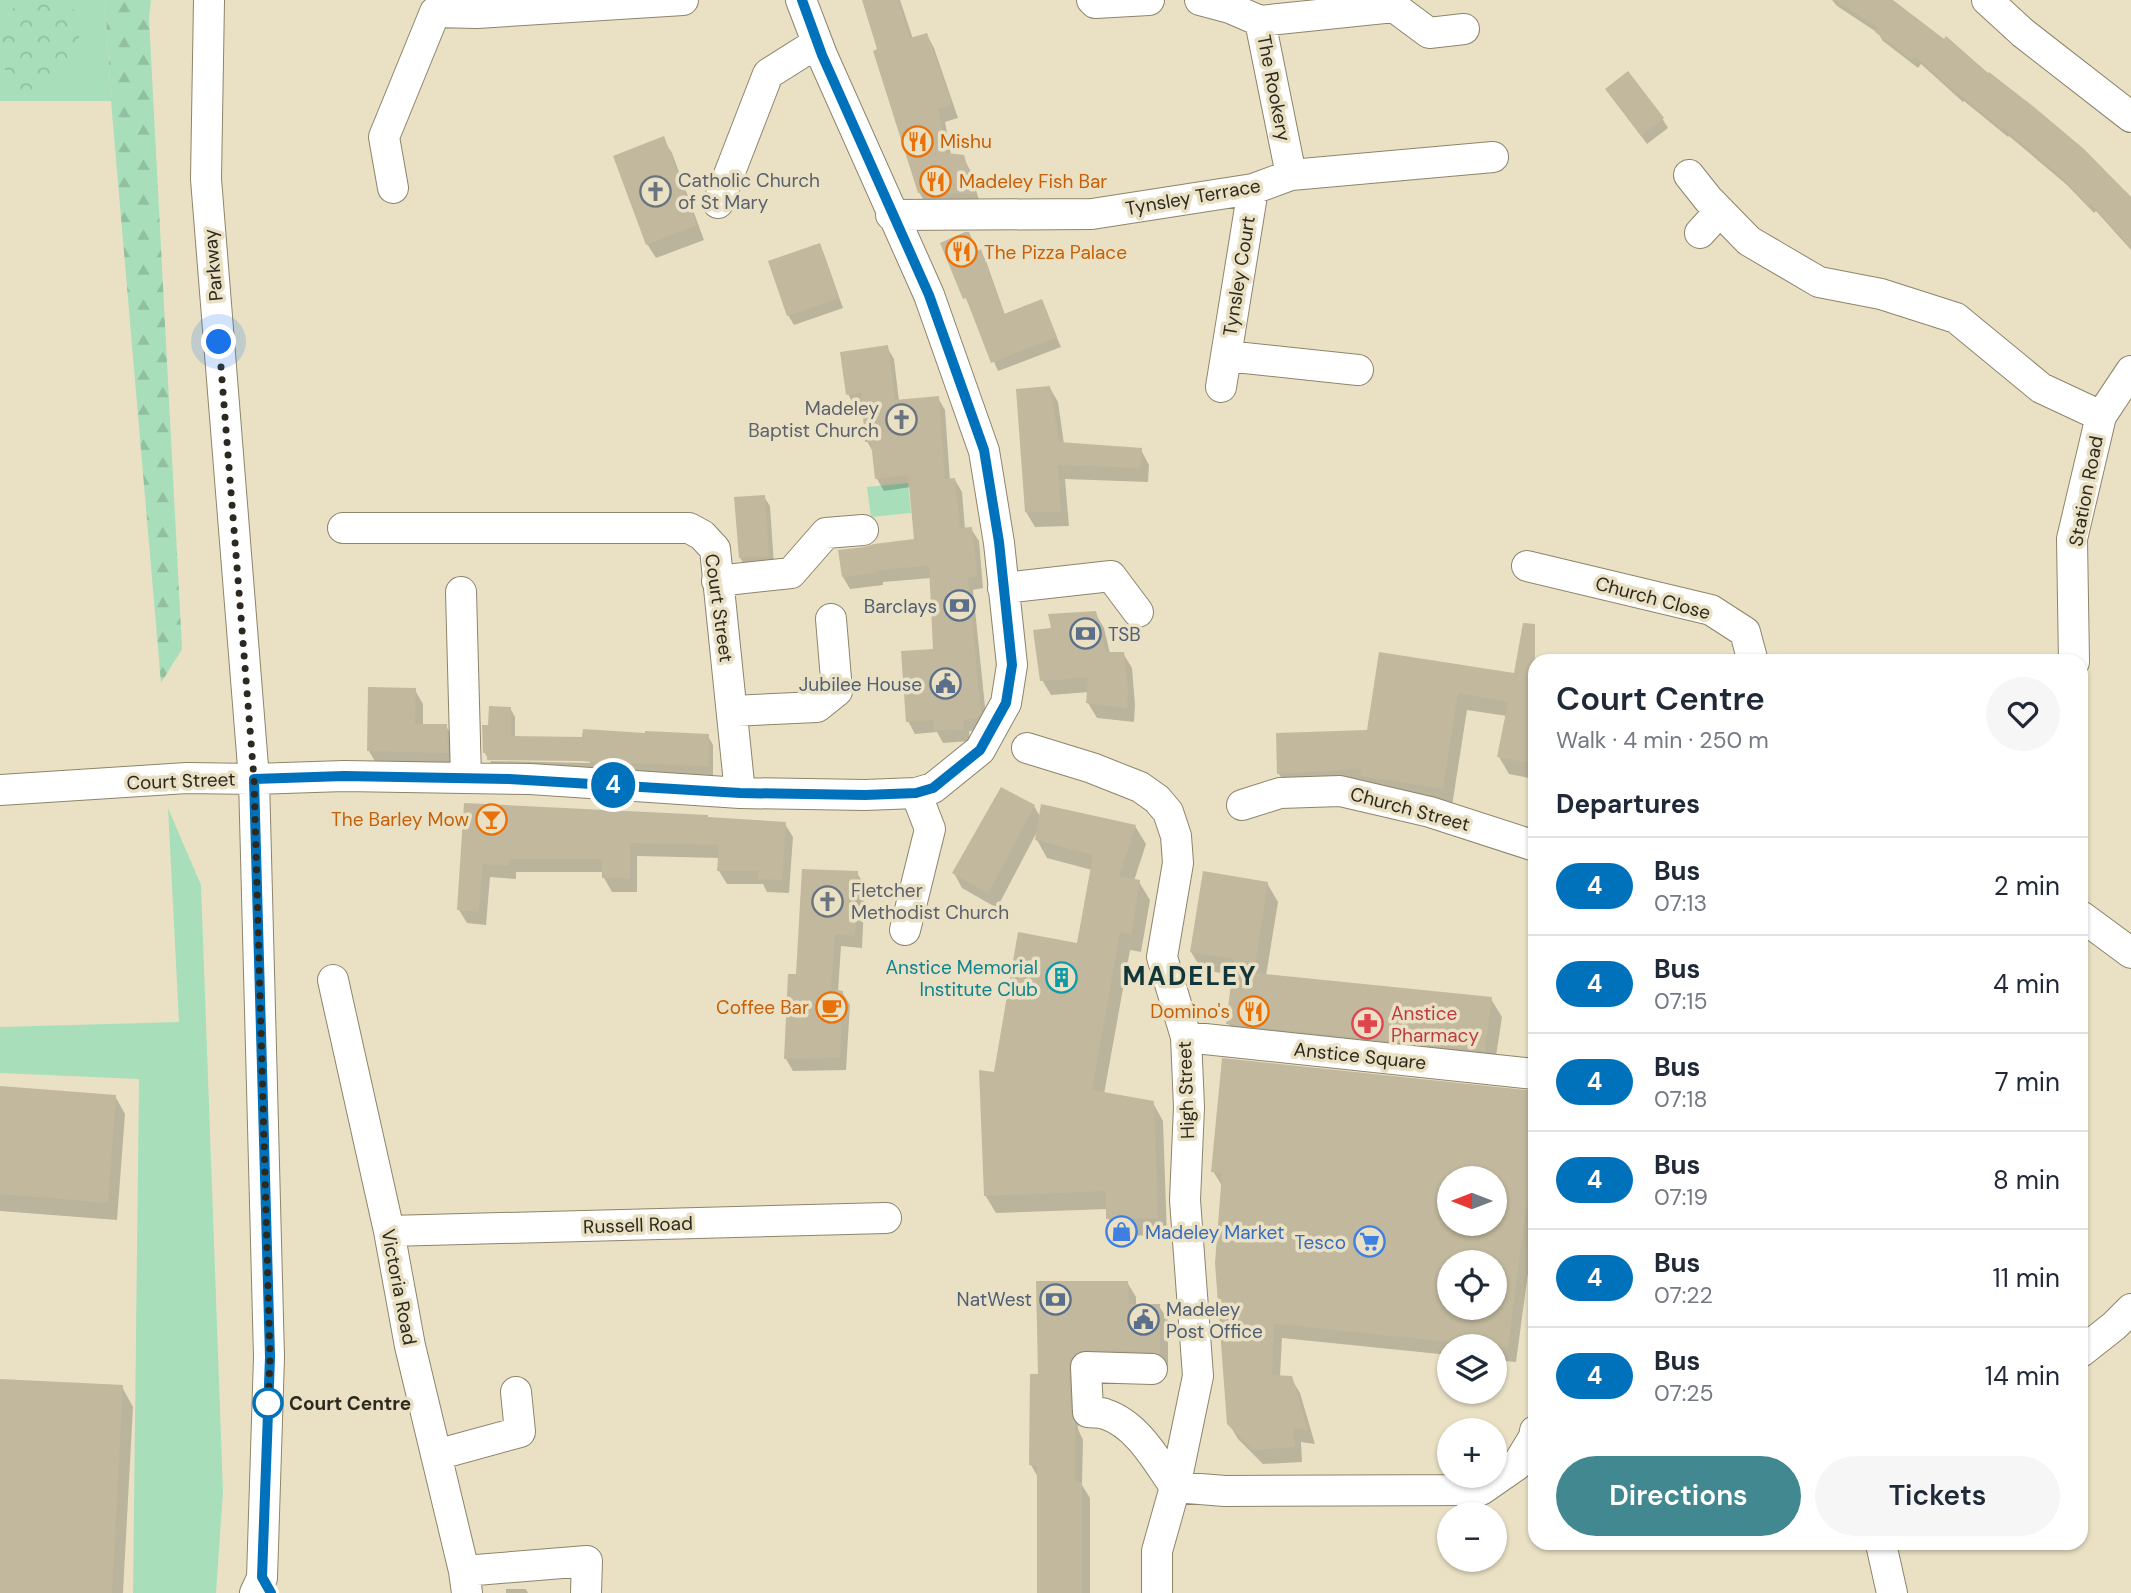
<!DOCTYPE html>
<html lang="en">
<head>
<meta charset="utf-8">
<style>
  :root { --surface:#fff; --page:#f6f6f7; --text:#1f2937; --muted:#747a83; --line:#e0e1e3; --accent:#418890 }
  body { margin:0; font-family:"DM Sans",sans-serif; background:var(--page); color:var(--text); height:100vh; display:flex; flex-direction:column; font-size:26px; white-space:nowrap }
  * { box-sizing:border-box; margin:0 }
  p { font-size:23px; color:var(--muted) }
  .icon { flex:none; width:38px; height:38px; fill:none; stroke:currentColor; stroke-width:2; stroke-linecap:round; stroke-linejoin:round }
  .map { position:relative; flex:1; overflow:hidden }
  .sheet { position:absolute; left:1528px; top:654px; width:560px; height:896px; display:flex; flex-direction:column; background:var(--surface); border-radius:21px; box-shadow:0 2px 5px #0004 }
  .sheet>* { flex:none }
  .badge { padding:0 14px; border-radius:23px; font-size:24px; line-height:46px }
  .needle { width:46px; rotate:270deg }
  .tools { position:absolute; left:1437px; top:1166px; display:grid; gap:14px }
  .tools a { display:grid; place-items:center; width:70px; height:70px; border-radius:50%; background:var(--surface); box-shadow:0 2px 5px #0004; font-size:35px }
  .you { position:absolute; width:35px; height:35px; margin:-18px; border:5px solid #fff; border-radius:50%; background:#1a73e8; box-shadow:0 0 0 10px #1a73e833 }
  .map>.badge { position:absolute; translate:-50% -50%; box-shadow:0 0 0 4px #fff }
  h2 { padding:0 28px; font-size:26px; line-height:63px }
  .round { display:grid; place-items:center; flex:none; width:74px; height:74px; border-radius:37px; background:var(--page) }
  .head { display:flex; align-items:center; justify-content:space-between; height:119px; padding:0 28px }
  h1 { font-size:33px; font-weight:600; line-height:52px }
  .primary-button { display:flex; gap:14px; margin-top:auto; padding:14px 28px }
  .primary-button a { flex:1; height:80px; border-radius:42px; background:var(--accent); color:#fff; font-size:28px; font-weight:600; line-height:80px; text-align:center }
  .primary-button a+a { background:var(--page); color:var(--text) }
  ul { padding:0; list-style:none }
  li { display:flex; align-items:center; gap:21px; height:98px; padding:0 28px; border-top:2px solid var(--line) }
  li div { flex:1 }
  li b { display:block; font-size:26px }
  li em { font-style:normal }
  li .badge { min-width:77px; font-weight:700; text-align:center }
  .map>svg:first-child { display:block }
  .green { fill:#a8dfba }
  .forest { fill:url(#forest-firs) }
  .park { fill:url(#park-crowns) }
  .shadow { fill:#0003; fill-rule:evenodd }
  .building { fill:#c1b89d; fill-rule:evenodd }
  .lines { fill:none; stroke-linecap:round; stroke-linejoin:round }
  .minor-casing { stroke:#8d846b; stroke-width:32 }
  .minor { stroke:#fff; stroke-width:30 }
  .line-casing { stroke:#fff; stroke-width:16 }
  .line { stroke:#0072bc; stroke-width:10 }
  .walk { stroke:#2c291e; stroke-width:7; stroke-dasharray:0 12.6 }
  .stop-dot { fill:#fff; stroke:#0072bc; stroke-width:3.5 }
  .labels { text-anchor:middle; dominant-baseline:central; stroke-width:7; stroke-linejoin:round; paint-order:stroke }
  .street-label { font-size:19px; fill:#2c291e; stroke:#eae1c5 }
  .food-label { font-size:19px; fill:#c56008; stroke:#eae1c5; text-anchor:start }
  .worship-label { font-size:19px; fill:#5b616d; stroke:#eae1c5; text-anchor:start }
  .service-label { font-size:19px; fill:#4e5e75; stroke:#eae1c5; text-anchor:end }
  .culture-label { font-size:19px; fill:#0d838f; stroke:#eae1c5; text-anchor:end }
  .health-label { font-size:19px; fill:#be3a42; stroke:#eae1c5; text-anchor:start }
  .shop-label { font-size:19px; fill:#366cbe; stroke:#eae1c5; text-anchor:start }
  .stop-label { font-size:19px; font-weight:bold; fill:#2c291e; stroke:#eae1c5; text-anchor:start }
  .district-label { font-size:26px; font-weight:bold; letter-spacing:2px; fill:#123539; stroke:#eae1c5 }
</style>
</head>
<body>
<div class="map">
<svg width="2131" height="1593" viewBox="0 0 2131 1593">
  <defs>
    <pattern id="forest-firs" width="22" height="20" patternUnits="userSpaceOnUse" patternTransform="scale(1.75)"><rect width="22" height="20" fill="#a8dfba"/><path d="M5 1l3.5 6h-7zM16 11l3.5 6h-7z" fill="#91bf9f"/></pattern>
    <pattern id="park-crowns" width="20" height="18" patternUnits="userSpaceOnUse" patternTransform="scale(1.75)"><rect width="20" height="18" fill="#a8dfba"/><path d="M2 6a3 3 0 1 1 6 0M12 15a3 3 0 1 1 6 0" fill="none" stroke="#91bf9f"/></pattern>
  </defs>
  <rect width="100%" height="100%" fill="#eae1c5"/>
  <path class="green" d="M0 0H105L111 101H0Z
    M908 483 911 513 871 517 867 487Z
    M168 808 201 885 223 1491 216 1593H133L139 1079 0 1073V1027L179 1022Z"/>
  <path class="forest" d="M105 0H151L149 18 182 649 161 683 111 101Z"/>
  <path class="park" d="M25 0H65L79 15V64L22 95 0 62V18Z"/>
  <path class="shadow" d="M864 0H900L913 39 927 35 934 48 958 118 945 122 951 155 963 157 970 170 981 207 927 206 919 192Z
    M1832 0H1891L2123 191 2124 190 2131 197V250L2096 211 2094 213 2067 185 2009 136 2008 137 1964 101 1963 102 1921 64 1918 68 1883 41 1878 33 1837 6Z
    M1607 90 1662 118 1668 128 1647 144Z
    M663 139 672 153 704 240 656 258 647 244Z
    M942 244 977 253 980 251 986 261 1005 315 1041 301 1061 347 998 371Z
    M819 245 824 254 843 308 794 325 788 315Z
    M887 347 894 359 899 401 938 398 945 410 950 481 955 480 962 492 965 529H971L979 541 983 588 973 590 987 726 984 730 969 731 970 741 943 743 937 732 915 734 908 721 935 650 931 578 883 582V585L850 589 843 577 916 540 911 487 884 491 877 479 874 454 867 441 864 405 855 407 848 394Z
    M1050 388 1058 402 1064 444 1141 450 1149 465 1148 482 1065 479 1069 526 1035 527 1026 512Z
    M764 497 770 506 774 565 746 567 740 558 736 499Z
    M1095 613 1104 628 1110 654 1123 653 1132 668 1135 705 1134 722 1097 718 1088 703 1089 692 1051 695 1042 680 1053 629Z
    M1381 654 1515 675 1535 666V779L1509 774 1499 757 1507 716 1467 710 1452 806 1289 791 1279 774 1369 732Z
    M415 690 423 704V726H446L455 741V767L377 765 369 751Z
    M510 708 515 717V738L708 736 713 745V776L635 771 494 768 490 761 590 763V760L489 758V761L485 753 490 727Z
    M466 805 785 824 793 837 789 893 767 892 763 884H727L719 871 720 858 637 856V892H612L604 878V872H516V879L490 877 486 925 467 923 459 910Z
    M1034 806 1041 818 1135 826 1146 844 1134 881 1139 882 1150 900 1141 952 1130 950 1104 1094 1153 1103 1163 1121 1167 1235 1118 1236 1108 1218V1209L996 1213 985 1195 995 1074 1079 945 1092 870 1047 858 1037 840 1038 830 997 908 962 888 954 873Z
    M857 873 865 886 862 948 841 946 838 992H842L850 1005 846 1070 793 1071 786 1059 798 976Z
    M1267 883 1278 902 1266 976 1491 999 1502 1017 1494 1069 1238 1042 1228 1023 1234 975 1202 970 1191 952Z
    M0 1087 115 1096 125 1114 117 1220 0 1211Z
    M1535 1093V1221L1516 1362 1494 1360V1346H1449V1355L1282 1338 1280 1377 1291 1378 1300 1393 1315 1444 1301 1442 1302 1462 1263 1464 1238 1439 1229 1424 1222 1186 1213 1171ZM1449 1178H1494V1223H1449ZM1449 1262H1494V1307H1449Z
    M1127 1282 1136 1297V1306H1159L1168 1320V1367L1162 1366 1076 1384 1078 1429 1083 1440 1082 1485 1090 1498V1593H1039V1479L1031 1465 1039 1376Z
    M0 1380 122 1387 133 1407 123 1593H0Z
    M506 1589H526L528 1593H506Z"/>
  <path class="building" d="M862 0H898L910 38 927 33 952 105 938 109 947 153 964 155 975 194 918 193 873 51 877 49Z
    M1835 0H1893L1944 39 1946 36 1988 73 1989 72 2034 107 2084 149 2131 197V248L2090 203 2088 205 2059 175 2003 128 2002 129 1958 93 1957 94 1915 56 1912 60 1875 32 1878 28Z
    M1628 71 1664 118 1641 136 1605 89Z
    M664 136 697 225 646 245 613 156Z
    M965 232H969L977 251 981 249 1004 314 1042 299 1057 337 991 363 966 298 963 299 940 243Z
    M820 243 839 298 787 316 768 261Z
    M888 345 895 400 939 396 945 479 955 478 960 528 972 527 977 576 968 578 981 713 978 718 963 720 964 729 934 731 933 720 906 722 901 651 933 649 929 566 877 570V573L842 577 838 550 864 547 874 544 914 539 908 475 875 479 871 442H865L861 393 846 395 840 352Z
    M1050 386 1059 442 1142 448 1140 468 1058 465 1061 512H1025L1016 389Z
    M765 495 769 556 739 558 734 497Z
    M1096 611 1106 652H1124L1128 689 1127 708 1086 703 1088 678 1040 681 1033 630 1051 628 1048 614Z
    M1523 623 1535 624V764L1497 757 1508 702 1458 693 1443 789 1360 776 1361 769 1277 774 1276 733 1367 730 1379 652 1514 673Z
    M368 687 416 688 415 724H447L448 753 367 751Z
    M489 706 511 707V736L582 737 583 729 645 733V731L709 734V767L631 763V765L581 761 487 760V753H483L482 725H488Z
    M1001 787 1035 805 988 894 952 873Z
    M464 803 708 815V817L786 822 782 880 758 879V871H717L719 845 630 843V879L602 878V859H509V866L483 864 479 912 457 910Z
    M1041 804 1136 825 1119 876 1140 880 1131 935 1120 932 1092 1090 1154 1101 1158 1218 1106 1219V1191L984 1196 979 1070 994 1072 1018 932 1077 943 1093 855 1035 840Z
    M802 869 858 871 855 936 835 934 831 989 843 991 840 1058 784 1059 788 974H796Z
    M1203 871 1268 882 1254 973 1492 997 1485 1051 1226 1024 1234 959 1190 952Z
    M1222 1058 1535 1091V1207H1526L1508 1348 1274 1324 1272 1375 1292 1376 1308 1430 1293 1428 1295 1447 1253 1450 1227 1424 1215 1263 1222 1173 1211 1172ZM1449 1178H1494V1223H1449ZM1449 1262H1494V1307H1449Z
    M0 1086 116 1095 108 1203 0 1194Z
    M1036 1281H1128L1129 1304H1160V1354L1153 1352 1087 1350 1077 1352 1070 1359 1069 1368 1071 1413 1075 1423V1482H1082V1593H1037V1466L1029 1465 1030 1374H1038Z
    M0 1379 123 1385 112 1593H0Z"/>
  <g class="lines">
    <defs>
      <path id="minor" d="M209 0 206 179 254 779 269 1357 262 1578 255 1593
        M1092 0 1095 3 1149 0
        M1200 0 1230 8 1260 21 1291 175
        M1987 0 2023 33 2131 117
        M1260 21 1394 7 1429 33 1464 29
        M1689 175 1708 199 1749 241 1819 282 1881 294 1956 318 2041 388 2101 416
        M393 188 384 137 435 12 477 13 683 0
        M1253 189 1226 356 1358 370
        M718 203 768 74 817 43
        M891 215 1092 214 1253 189 1291 175 1493 157
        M1700 233 1720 211
        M1221 387 1226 356
        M343 528H689L702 535 715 549 740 793
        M1527 566 1711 610 1745 632 1753 662
        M717 581 791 573 826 533 863 530
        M1003 588 1111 576 1138 612
        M461 592 466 778
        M2074 662 2072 539 2101 416 2131 371
        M732 711 817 707 837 691 831 619
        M1027 748 1092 768 1140 787 1157 799 1168 812 1176 836 1178 863 1162 957 1186 1037 1189 1107 1185 1200 1198 1376 1175 1487 1157 1551V1593
        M0 790 187 778 254 779 344 776 530 779 740 793 865 795 916 793 933 788 980 750 1006 703 1012 665 999 543 984 451 929 295 822 55 801 0
        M1242 805 1280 793 1340 791 1430 812 1535 846
        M2081 916 2131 953
        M905 930 930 829 916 793
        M333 980 389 1231 410 1346 464 1571 467 1593
        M1186 1037 1535 1074
        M389 1231 886 1218
        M2081 1352 2114 1326 2131 1309
        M1152 1369 1086 1367 1088 1412C1093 1413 1100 1412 1105 1414 1137 1424 1157 1461 1175 1487
        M436 1455 520 1432 516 1392
        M1175 1487 1225 1491 1481 1490 1517 1465 1534 1437 1535 1431
        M1881 1544 1892 1593
        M464 1571 587 1561 586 1593"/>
    </defs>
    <use href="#minor" class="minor-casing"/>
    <use href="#minor" class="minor"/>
  </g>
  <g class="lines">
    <defs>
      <path id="line" d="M271 1593 262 1577 270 1357 254 779 344 776 509 779 740 793 865 795 916 793 933 788 980 750 1006 703 1012 665 999 542 984 450 929 295 822 55 802 0"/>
    </defs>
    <use href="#line" class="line-casing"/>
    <use href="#line" class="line"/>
    <path class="walk" d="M219 342 254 779 270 1357 268 1412V1403"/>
  </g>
  <defs>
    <symbol id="restaurant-ring" viewBox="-11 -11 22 22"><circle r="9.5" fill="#eae1c5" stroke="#e8710a" stroke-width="1.5"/><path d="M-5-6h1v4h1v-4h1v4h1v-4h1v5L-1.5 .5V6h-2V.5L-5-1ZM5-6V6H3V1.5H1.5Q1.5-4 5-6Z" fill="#e8710a"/></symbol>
    <symbol id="church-ring" viewBox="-11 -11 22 22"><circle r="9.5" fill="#eae1c5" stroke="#6b7280" stroke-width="1.5"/><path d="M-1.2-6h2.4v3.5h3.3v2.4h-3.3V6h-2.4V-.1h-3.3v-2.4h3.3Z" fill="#6b7280"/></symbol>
    <symbol id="bank-ring" viewBox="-11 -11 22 22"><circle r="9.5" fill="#eae1c5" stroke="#5c6f8a" stroke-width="1.5"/><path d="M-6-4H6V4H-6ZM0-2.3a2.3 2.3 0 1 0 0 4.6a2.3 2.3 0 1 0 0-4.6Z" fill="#5c6f8a"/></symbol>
    <symbol id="civic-ring" viewBox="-11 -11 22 22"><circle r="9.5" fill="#eae1c5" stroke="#5c6f8a" stroke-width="1.5"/><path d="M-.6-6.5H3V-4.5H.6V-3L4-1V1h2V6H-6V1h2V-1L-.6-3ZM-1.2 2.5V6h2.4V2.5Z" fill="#5c6f8a"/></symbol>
    <symbol id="bar-ring" viewBox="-11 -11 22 22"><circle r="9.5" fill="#eae1c5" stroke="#e8710a" stroke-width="1.5"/><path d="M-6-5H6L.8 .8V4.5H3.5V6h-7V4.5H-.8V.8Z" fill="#e8710a"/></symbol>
    <symbol id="building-ring" viewBox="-11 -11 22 22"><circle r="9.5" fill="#eae1c5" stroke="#0f9aa8" stroke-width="1.5"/><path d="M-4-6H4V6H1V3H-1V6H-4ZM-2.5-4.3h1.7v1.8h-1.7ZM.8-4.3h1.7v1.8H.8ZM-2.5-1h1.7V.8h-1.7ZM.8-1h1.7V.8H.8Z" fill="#0f9aa8"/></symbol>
    <symbol id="cafe-ring" viewBox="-11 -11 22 22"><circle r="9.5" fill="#eae1c5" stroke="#e8710a" stroke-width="1.5"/><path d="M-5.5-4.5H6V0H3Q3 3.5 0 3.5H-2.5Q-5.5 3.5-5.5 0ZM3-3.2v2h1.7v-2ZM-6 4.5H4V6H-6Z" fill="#e8710a"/></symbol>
    <symbol id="pharmacy-ring" viewBox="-11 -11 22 22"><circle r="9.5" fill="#eae1c5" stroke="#e0444e" stroke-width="1.5"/><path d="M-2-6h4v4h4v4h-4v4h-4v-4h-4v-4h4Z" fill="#e0444e"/></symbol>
    <symbol id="shop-ring" viewBox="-11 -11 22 22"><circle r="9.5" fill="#eae1c5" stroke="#3f7fe0" stroke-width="1.5"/><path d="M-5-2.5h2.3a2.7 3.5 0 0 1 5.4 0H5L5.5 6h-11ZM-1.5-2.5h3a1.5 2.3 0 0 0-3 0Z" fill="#3f7fe0"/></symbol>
    <symbol id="supermarket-ring" viewBox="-11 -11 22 22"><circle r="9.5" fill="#eae1c5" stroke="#3f7fe0" stroke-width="1.5"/><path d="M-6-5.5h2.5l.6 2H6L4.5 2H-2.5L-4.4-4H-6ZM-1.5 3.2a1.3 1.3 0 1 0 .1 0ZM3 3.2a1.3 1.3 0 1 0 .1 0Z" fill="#3f7fe0"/></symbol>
  </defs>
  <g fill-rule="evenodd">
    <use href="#restaurant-ring" x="900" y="124" width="35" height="35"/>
    <use href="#restaurant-ring" x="918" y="164" width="35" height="35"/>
    <use href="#church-ring" x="638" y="174" width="35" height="35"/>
    <use href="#restaurant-ring" x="944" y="234" width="35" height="35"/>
    <use href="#church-ring" x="884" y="402" width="35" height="35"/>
    <use href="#bank-ring" x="942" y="588" width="35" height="35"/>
    <use href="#bank-ring" x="1068" y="616" width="35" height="35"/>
    <use href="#civic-ring" x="928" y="666" width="35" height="35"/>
    <use href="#bar-ring" x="474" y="802" width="35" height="35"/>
    <use href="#church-ring" x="810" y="884" width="35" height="35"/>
    <use href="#building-ring" x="1044" y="960" width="35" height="35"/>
    <use href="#cafe-ring" x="814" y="990" width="35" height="35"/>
    <use href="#restaurant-ring" x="1236" y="994" width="35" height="35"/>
    <use href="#pharmacy-ring" x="1350" y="1006" width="35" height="35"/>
    <use href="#shop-ring" x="1104" y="1214" width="35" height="35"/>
    <use href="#supermarket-ring" x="1352" y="1224" width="35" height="35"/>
    <use href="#bank-ring" x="1038" y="1282" width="35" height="35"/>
    <use href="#civic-ring" x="1126" y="1302" width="35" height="35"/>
  </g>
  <circle class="stop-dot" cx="268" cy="1403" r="14"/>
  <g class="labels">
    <g class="street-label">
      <text transform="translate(1274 88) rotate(79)">The Rookery</text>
      <text transform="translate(1193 197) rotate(-10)">Tynsley Terrace</text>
      <text transform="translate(213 265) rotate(-95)">Parkway</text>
      <text transform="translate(1239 276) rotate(-81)">Tynsley Court</text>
      <text transform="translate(2086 491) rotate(-79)">Station Road</text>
      <text transform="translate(1653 598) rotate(15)">Church Close</text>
      <text transform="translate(719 608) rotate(82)">Court Street</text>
      <text transform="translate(181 781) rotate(-2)">Court Street</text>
      <text transform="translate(1410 809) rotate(15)">Church Street</text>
      <text transform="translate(1360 1056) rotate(6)">Anstice Square</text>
      <text transform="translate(1186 1090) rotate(-92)">High Street</text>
      <text transform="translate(638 1225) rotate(-2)">Russell Road</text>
      <text transform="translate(399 1287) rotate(79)">Victoria Road</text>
    </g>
    <g class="food-label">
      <text x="940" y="141">Mishu</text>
      <text x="959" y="181">Madeley Fish Bar</text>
      <text x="984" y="252">The Pizza Palace</text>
      <text x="469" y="819" text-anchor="end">The Barley Mow</text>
      <text x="809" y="1007" text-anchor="end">Coffee Bar</text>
      <text x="1230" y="1011" text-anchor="end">Domino's</text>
    </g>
    <g class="worship-label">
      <text x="678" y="180">Catholic Church<tspan x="678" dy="22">of St Mary</tspan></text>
      <text x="879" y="408" text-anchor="end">Madeley<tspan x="879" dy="22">Baptist Church</tspan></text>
      <text x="851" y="890">Fletcher<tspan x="851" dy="22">Methodist Church</tspan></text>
    </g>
    <g class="service-label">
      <text x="937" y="606">Barclays</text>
      <text x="1108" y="634" text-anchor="start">TSB</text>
      <text x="922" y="684">Jubilee House</text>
      <text x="1032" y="1299">NatWest</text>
      <text x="1166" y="1309" text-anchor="start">Madeley<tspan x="1166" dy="22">Post Office</tspan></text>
    </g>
    <g class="culture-label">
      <text x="1038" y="967">Anstice Memorial<tspan x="1038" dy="22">Institute Club</tspan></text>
    </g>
    <g class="health-label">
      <text x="1391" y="1013">Anstice<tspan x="1391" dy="22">Pharmacy</tspan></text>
    </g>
    <g class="shop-label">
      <text x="1145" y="1232">Madeley Market</text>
      <text x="1346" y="1242" text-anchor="end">Tesco</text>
    </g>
    <g class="stop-label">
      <text x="289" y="1403">Court Centre</text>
    </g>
    <g class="district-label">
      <text x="1190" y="976">MADELEY</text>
    </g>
  </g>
</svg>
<div class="tools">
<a><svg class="needle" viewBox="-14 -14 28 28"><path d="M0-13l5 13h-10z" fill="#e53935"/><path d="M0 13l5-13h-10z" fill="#747a83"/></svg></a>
<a><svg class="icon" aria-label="locate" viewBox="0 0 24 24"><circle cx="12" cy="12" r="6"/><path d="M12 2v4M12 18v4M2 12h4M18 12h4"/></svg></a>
<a><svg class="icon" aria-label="layers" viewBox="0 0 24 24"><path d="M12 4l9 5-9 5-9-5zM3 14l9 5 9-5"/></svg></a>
<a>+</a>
<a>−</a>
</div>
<div class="you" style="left:219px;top:342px"></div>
<b class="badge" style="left:613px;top:785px;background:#0072bc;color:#fff">4</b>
<section class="sheet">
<div class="head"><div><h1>Court Centre</h1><p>Walk · 4 min · 250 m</p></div><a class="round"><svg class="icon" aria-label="heart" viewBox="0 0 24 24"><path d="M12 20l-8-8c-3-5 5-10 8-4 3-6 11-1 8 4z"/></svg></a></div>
<h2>Departures</h2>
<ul>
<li><span class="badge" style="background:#0072bc;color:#fff">4</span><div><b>Bus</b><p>07:13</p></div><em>2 min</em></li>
<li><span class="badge" style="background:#0072bc;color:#fff">4</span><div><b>Bus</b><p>07:15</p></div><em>4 min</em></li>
<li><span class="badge" style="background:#0072bc;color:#fff">4</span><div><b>Bus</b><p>07:18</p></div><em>7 min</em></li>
<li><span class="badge" style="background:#0072bc;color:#fff">4</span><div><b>Bus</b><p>07:19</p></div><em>8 min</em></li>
<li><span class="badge" style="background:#0072bc;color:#fff">4</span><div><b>Bus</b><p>07:22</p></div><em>11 min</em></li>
<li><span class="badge" style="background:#0072bc;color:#fff">4</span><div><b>Bus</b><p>07:25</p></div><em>14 min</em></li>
</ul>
<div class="primary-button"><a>Directions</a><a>Tickets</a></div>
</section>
</div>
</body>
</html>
